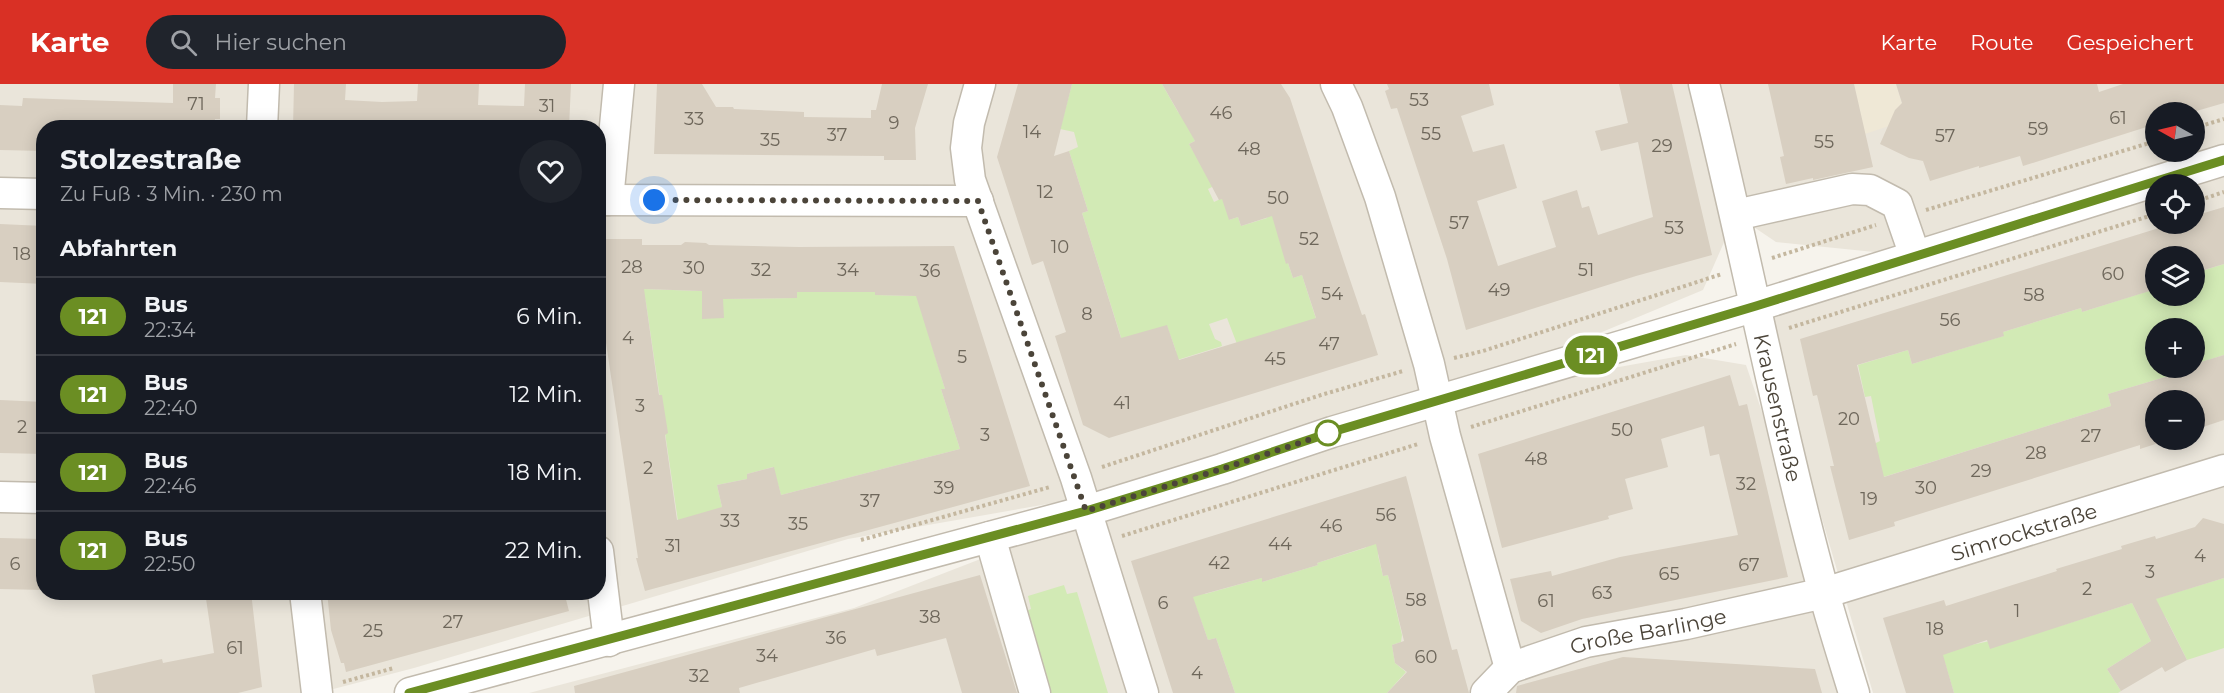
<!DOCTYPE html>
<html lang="de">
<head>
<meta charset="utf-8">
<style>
  :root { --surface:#171b24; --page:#20242c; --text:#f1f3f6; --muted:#9ea1a6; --line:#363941; --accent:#d93025 }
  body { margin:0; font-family:Montserrat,sans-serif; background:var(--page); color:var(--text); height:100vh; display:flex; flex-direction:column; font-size:22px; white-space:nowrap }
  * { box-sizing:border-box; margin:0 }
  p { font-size:20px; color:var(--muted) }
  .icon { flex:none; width:33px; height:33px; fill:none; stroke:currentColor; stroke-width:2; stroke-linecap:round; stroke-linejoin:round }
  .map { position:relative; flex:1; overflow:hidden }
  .drawer { position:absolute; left:36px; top:36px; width:570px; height:480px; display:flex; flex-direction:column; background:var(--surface); border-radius:24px; box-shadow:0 3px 15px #0003 }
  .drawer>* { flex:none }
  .badge { padding:0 12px; border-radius:20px; font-size:21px; line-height:39px }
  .needle { width:39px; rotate:278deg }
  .buttons { position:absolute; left:2145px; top:18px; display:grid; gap:12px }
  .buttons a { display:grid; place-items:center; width:60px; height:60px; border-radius:50%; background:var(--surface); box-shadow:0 3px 15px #0003; font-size:30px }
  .you { position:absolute; width:30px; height:30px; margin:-15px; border:4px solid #fff; border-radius:50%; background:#1a73e8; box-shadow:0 0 0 9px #1a73e833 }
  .map>.badge { position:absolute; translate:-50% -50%; box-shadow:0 0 0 3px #fff }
  h2 { padding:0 24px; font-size:22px; line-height:54px }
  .round { display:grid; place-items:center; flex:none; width:63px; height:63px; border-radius:32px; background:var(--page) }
  .headline { display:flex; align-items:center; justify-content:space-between; height:102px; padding:0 24px }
  h1 { font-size:28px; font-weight:700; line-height:45px }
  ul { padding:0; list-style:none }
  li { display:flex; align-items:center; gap:18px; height:78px; padding:0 24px; border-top:2px solid var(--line) }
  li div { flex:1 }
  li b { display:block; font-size:22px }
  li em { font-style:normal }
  li .badge { min-width:66px; font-weight:700; text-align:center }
  header { display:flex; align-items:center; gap:36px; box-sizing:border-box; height:84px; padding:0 30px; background:var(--accent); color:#fff }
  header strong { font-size:28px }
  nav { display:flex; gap:33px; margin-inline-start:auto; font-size:21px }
  .search { width:420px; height:54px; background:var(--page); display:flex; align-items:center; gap:15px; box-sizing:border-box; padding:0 21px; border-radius:33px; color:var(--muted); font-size:22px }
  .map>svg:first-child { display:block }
  .residential { fill:#eae5da; fill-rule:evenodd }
  .education { fill:#efe8d6 }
  .green { fill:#d2eab5 }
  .building { fill:#d8cfc1; fill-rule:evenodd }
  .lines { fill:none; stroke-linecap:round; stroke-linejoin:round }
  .minor-casing { stroke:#c2bbae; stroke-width:33 }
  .path { stroke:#c4b79f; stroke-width:4; stroke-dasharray:3 3; stroke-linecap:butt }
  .minor { stroke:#fff; stroke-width:30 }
  .line-casing { stroke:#fff; stroke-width:14 }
  .line { stroke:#6b8e23; stroke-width:9 }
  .walk { stroke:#4b4439; stroke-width:6; stroke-dasharray:0 10.8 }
  .stop-dot { fill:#fff; stroke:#6b8e23; stroke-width:3 }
  .labels { text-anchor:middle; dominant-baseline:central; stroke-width:5; stroke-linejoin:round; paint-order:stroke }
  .number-label { font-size:18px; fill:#6e675b }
  .street-label { font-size:21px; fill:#4b4439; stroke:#fff }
</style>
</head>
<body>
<header>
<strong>Karte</strong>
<div class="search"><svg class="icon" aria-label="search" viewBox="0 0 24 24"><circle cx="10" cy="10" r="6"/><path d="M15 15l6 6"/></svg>Hier suchen</div>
<nav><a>Karte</a><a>Route</a><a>Gespeichert</a></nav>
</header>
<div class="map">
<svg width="2224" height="609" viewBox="0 0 2224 609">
  <rect width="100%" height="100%" fill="#f6f3ec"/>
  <path class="residential" d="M0 0H2224V609H1873L1760 223 1914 172 1776 158 1736 131 1703 206 1441 315 1686 271 1746 281 1824 509 1854 609H529L854 524 1185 396 848 455 414 584 318 609H0ZM2156 28H2194V68H2156ZM44 44H598V508H44ZM2156 100H2194V140H2156ZM2156 172H2194V212H2156ZM2156 244H2194V284H2156ZM2156 316H2194V356H2156Z"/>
  <path class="education" d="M1854 0H1896L1902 21 1895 26 1892 41 1865 50Z"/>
  <path class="green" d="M1072 0H1162L1178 28 1183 31 1195 57 1189 60 1214 102 1208 105 1214 118 1231 110 1229 136 1238 133 1241 142 1267 134 1274 121 1286 179H1288L1293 194 1302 191 1319 244 1237 260 1227 234 1209 240 1215 255 1221 258 1222 262 1174 277 1176 267 1167 242 1124 263 1082 129 1088 127 1069 67 1078 63 1074 48 1060 45Z
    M2224 180V271L2195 280 2194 244H2156V284H2189V286L2108 310 2111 322 1877 395 1876 359 1880 357 1871 312 1865 313 1858 281 1908 266 1912 280 2003 252V248L2081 224 2082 228 2155 205 2156 212H2194L2195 189Z
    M642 205 702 207V234H723V215L797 214V208H875V211L917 212 945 305H941L960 365 781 411 773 383 747 390V395L717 401 722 423 680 451 646 219Z
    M1382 452 1378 471 1383 492 1388 491 1402 551 1401 558 1392 561 1395 579 1406 588 1387 609H1235L1216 554 1208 556 1191 509 1202 506 1205 510 1262 494V498L1318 481 1317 479 1365 464Z
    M2224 494V564L2187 576 2166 534 2151 516Z
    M1064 501 1067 510 1077 508 1108 609H1046L1021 529 1031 525 1028 512Z
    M2132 519 2151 557 2107 585 2121 607 2118 609H1954L1945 579 1934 569 2060 542Z"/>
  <path class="building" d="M173 0H216L215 14H220V35H215L214 44H44V67L0 66V21L22 22 23 14 173 19Z
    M294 0H346L345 16 382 18 417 17 418 0H479L478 21 524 22 525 0H571L569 44H293Z
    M657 0H702L716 23H733L734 25 804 28V33L871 34V26H876L882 0H928L915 44 916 76H884V72L654 70Z
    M1018 0H1072L1054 72 1069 67 1088 127 1082 129 1121 254 1167 241 1179 276 1316 234 1302 191 1293 194 1288 179 1286 180 1272 132 1241 142 1238 133 1229 136 1222 115 1219 116 1189 60 1195 57 1162 0H1281L1290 14 1344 178 1362 231 1365 230 1378 271 1109 354 1083 341 1055 252 1066 248 1054 211 1043 177 1032 181 997 73Z
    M1387 0H1489L1494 21 1461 32 1473 68 1504 60 1517 104 1477 117 1498 182 1556 163 1542 117 1577 106 1582 124 1589 122 1598 151 1653 133 1638 58 1601 67 1595 47 1628 39 1619 0H1672L1712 171 1636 192 1466 246 1447 175 1397 24 1391 25 1385 7 1389 5Z
    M1768 0H1854L1873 83 1813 96V94L1786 100 1780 73 1784 72Z
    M1896 0H2097L2099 8 2123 0H2224V19L2193 28H2156V40L2023 82 2020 72 1979 84V82L1930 97 1923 77 1909 74 1880 60 1895 26 1902 19Z
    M2224 123V180L2194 189V172H2156V205L2082 228 2081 224 2003 248 2004 252 1912 280 1908 266 1857 281 1884 393 2111 322 2108 310 2189 286V284H2194V280L2224 271V336L2194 346V316H2156V356H2168L2140 365V361L1894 438 1895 442 1849 456 1830 382H1834L1817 311 1813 312 1800 255 2172 140H2194V132Z
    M0 140 44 142V200L0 198Z
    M598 155H642V161H681L685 158 706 159 709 161 799 163 954 162 1030 402 645 507 636 474H638L598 205ZM644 205 702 207V235L724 234 723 215 797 214V208H875V211L916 212 945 305H941L960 365 781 411 774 383 747 390V395L717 401 722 423 677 436 665 351 668 349 662 311H659Z
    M1730 291 1739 322 1747 320 1788 493 1582 535 1541 549 1521 537 1510 495 1551 487 1552 492 1620 473 1738 451 1719 370 1710 372 1704 342 1661 355 1668 383 1625 395 1633 425 1608 432 1609 435 1502 464 1478 370Z
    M0 316 44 318V370L0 369Z
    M1406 392 1452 566 1457 565 1469 609H1387L1407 588 1395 579 1392 561 1404 557 1388 491 1383 492 1376 460 1317 479 1318 481 1262 498V494L1193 513 1208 556 1216 554 1235 609H1173L1131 477Z
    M2203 434 2224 440V494L2156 515 2187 576 2165 588 2162 583 2121 607 2107 585 2151 557 2132 519 1990 565 1987 556 1943 571 1954 609H1906L1883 534 1944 516 1946 522 2057 487 2056 485 2122 465 2121 462 2155 452 2156 455 2195 443Z
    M0 454 44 455V506L0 505Z
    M980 491 1017 609H962L946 554 877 572 875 565 739 604 740 609H575L574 602Z
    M205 508H251L262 603 238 609H95L92 591 162 575 163 579 214 569Z
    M327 508H564L569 527 346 588 344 579H341L331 546Z
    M1623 573 1815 585 1822 609H1516L1517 602Z"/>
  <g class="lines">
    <defs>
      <g id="minor">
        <path d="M980 0 969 39 966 64 970 96 1076 394 1143 609"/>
        <path d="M1336 0 1347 23 1380 113 1429 280 1445 352 1510 584"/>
        <path id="s1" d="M1704 0C1746 169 1778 341 1824 509 1833 542 1844 576 1854 609"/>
        <path d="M262 44 264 0"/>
        <path d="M0 109 44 110"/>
        <path d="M598 116 978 117"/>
        <path d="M608 116 619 0"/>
        <path d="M1736 131 1852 105 1870 106 1897 120 1915 172"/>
        <path d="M0 413 44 414"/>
        <path d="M990 453 1035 609"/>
        <path d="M598 467 609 557"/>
        <path d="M305 508 317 609"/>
        <path d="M410 609 1086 427 1222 385 1332 348 1756 222 2224 76"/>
        <path id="s2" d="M1486 609 1510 584 1586 558 1686 540 1824 509 2224 386"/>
      </g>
    </defs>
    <use href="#minor" class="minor-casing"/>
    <path class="path" d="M2194 44 2224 35
      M2194 118 2224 108
      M1926 126 2156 57
      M1772 174 1876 141
      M1789 244 2156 130
      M1454 274 1483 267 1722 190
      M1471 343 1736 260
      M1102 383 1321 311 1403 287
      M1122 452 1418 360
      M861 456 1050 403
      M343 598 394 584"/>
    <use href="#minor" class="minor"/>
  </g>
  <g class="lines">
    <defs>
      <path id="line" d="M409 609 1086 427 1222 385 1332 348 1756 222 2224 76"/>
    </defs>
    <use href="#line" class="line-casing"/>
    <use href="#line" class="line"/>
    <path class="walk" d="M654 116 978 117 1086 427 1222 385 1332 348 1328 349"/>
  </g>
  <circle class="stop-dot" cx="1328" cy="349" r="12"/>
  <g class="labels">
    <g class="number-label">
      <text x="1419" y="16">53</text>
      <text x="196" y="20">71</text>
      <text x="547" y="22">31</text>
      <text x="1221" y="29">46</text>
      <text x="2118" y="34">61</text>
      <text x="694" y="35">33</text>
      <text x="894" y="39">9</text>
      <text x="2038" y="45">59</text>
      <text x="1032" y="48">14</text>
      <text x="1431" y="50">55</text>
      <text x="837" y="51">37</text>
      <text x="1945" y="52">57</text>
      <text x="770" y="56">35</text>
      <text x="1824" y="58">55</text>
      <text x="1662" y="62">29</text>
      <text x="1249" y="65">48</text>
      <text x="1045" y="108">12</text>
      <text x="1278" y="114">50</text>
      <text x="1459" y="139">57</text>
      <text x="1674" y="144">53</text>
      <text x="1309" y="155">52</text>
      <text x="1060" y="163">10</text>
      <text x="22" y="170">18</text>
      <text x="632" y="183">28</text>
      <text x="694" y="184">30</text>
      <text x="761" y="186">32</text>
      <text x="848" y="186">34</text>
      <text x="1586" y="186">51</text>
      <text x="930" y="187">36</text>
      <text x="2113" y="190">60</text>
      <text x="1499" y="206">49</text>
      <text x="1332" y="210">54</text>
      <text x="2034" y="211">58</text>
      <text x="1087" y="230">8</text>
      <text x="1950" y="236">56</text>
      <text x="628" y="254">4</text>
      <text x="1329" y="260">47</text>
      <text x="962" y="273">5</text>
      <text x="1275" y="275">45</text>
      <text x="1122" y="319">41</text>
      <text x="640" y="322">3</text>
      <text x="1849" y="335">20</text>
      <text x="22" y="343">2</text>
      <text x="1622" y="346">50</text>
      <text x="985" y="351">3</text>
      <text x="2091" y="352">27</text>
      <text x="2036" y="369">28</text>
      <text x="1536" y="375">48</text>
      <text x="648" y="384">2</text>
      <text x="1981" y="387">29</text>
      <text x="1746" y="400">32</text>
      <text x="944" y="404">39</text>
      <text x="1926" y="404">30</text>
      <text x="1869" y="415">19</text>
      <text x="870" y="417">37</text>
      <text x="1386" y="431">56</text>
      <text x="730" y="437">33</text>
      <text x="798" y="440">35</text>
      <text x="1331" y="442">46</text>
      <text x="1280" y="460">44</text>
      <text x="673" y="462">31</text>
      <text x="2200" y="472">4</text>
      <text x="1219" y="479">42</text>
      <text x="15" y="480">6</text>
      <text x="1749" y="481">67</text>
      <text x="2150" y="488">3</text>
      <text x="1669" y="490">65</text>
      <text x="2087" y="505">2</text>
      <text x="1602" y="509">63</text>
      <text x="1416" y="516">58</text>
      <text x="1546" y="517">61</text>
      <text x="1163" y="519">6</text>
      <text x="2017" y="527">1</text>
      <text x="930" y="533">38</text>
      <text x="453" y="538">27</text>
      <text x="1935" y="545">18</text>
      <text x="373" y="547">25</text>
      <text x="836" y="554">36</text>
      <text x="235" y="564">61</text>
      <text x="767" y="572">34</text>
      <text x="1426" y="573">60</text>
      <text x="1197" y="589">4</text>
      <text x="699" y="592">32</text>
    </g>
    <g class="street-label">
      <text stroke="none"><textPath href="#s1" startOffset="332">Krausenstraße</textPath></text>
      <text stroke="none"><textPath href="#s2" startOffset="567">Simrockstraße</textPath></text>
      <text stroke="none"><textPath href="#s2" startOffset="178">Große Barlinge</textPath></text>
    </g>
  </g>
</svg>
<div class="buttons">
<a><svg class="needle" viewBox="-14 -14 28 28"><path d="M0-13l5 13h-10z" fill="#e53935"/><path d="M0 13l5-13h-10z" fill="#9ea1a6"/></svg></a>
<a><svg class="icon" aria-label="locate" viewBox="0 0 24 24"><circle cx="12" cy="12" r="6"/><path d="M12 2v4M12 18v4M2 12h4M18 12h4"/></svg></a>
<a><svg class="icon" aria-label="layers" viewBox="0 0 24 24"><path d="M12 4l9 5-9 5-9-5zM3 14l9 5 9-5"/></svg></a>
<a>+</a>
<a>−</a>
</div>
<div class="you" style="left:654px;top:116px"></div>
<b class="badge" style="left:1591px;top:271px;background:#6b8e23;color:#fff">121</b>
<section class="drawer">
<div class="headline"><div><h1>Stolzestraße</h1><p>Zu Fuß · 3 Min. · 230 m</p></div><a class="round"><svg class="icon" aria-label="heart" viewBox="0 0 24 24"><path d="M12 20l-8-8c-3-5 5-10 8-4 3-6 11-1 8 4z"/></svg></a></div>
<h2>Abfahrten</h2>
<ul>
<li><span class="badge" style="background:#6b8e23;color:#fff">121</span><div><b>Bus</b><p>22:34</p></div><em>6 Min.</em></li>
<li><span class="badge" style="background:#6b8e23;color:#fff">121</span><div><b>Bus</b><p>22:40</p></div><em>12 Min.</em></li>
<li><span class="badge" style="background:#6b8e23;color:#fff">121</span><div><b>Bus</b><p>22:46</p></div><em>18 Min.</em></li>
<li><span class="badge" style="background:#6b8e23;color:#fff">121</span><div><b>Bus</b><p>22:50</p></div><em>22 Min.</em></li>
</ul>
</section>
</div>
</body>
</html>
